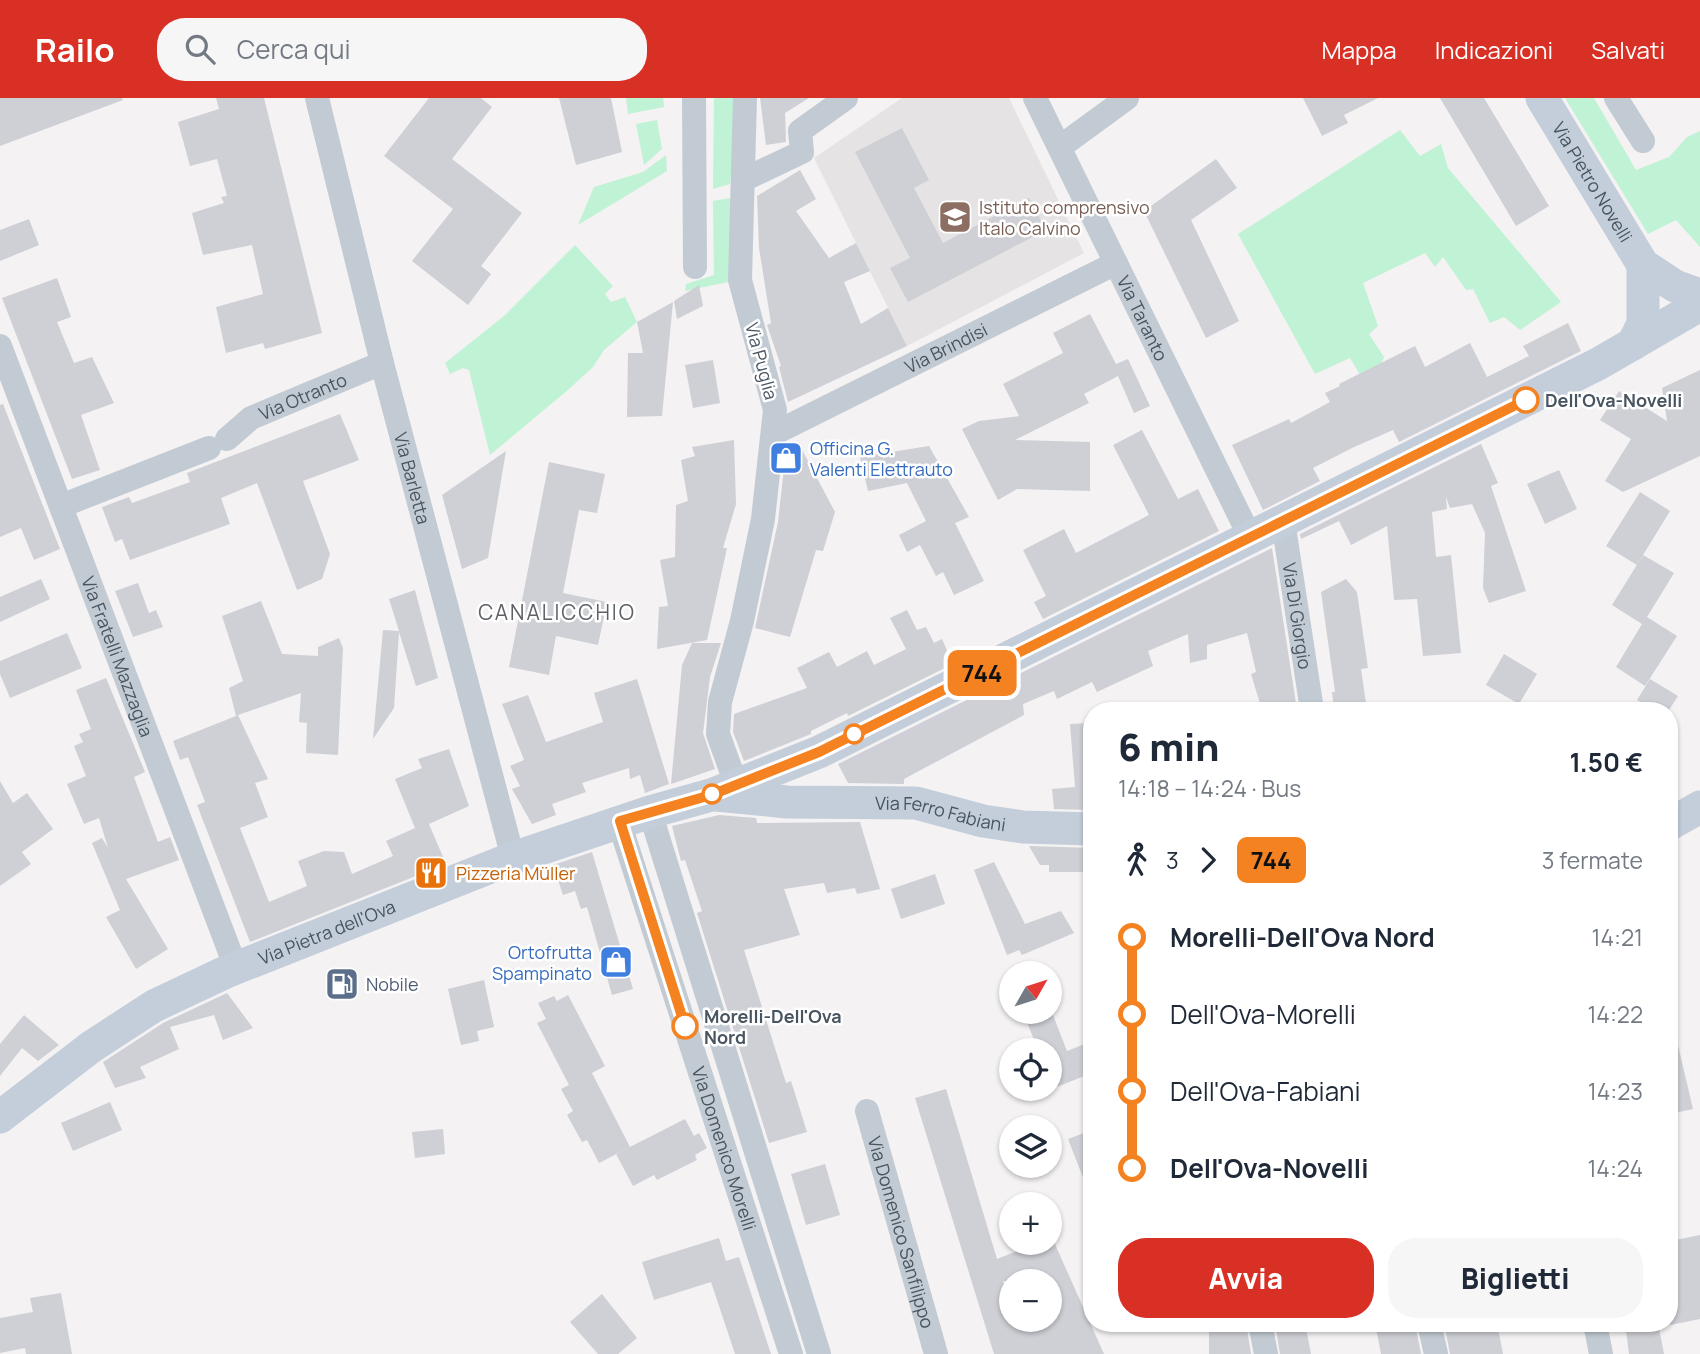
<!DOCTYPE html>
<html lang="it">
<head>
<meta charset="utf-8">
<style>
  :root { --surface:#fff; --page:#f6f6f7; --text:#1f2937; --muted:#747a83; --accent:#d93025 }
  body { margin:0; font-family:Manrope,sans-serif; background:var(--page); color:var(--text); height:100vh; display:flex; flex-direction:column; font-size:26px; white-space:nowrap }
  * { box-sizing:border-box; margin:0 }
  p { font-size:23px; color:var(--muted) }
  .icon { flex:none; width:38px; height:38px; fill:none; stroke:currentColor; stroke-width:2; stroke-linecap:round; stroke-linejoin:round }
  .map { position:relative; flex:1; overflow:hidden }
  .side { position:absolute; left:1083px; top:604px; width:595px; height:630px; display:flex; flex-direction:column; background:var(--surface); border-radius:28px; box-shadow:0 2px 5px #0004 }
  .side>* { flex:none }
  .badge { padding:0 14px; border-radius:10px; font-size:24px; line-height:46px }
  .needle { width:46px; rotate:51deg }
  .buttons { position:absolute; left:999px; top:863px; display:grid; gap:14px }
  .buttons a { display:grid; place-items:center; width:63px; height:63px; border-radius:50%; background:var(--surface); box-shadow:0 2px 5px #0004; font-size:35px }
  .map>.badge { position:absolute; translate:-50% -50%; box-shadow:0 0 0 4px #fff }
  .legs { display:flex; align-items:center; gap:10px; height:77px; padding:0 35px; font-size:23px }
  .legs p { margin-inline-start:auto }
  .head { display:flex; align-items:center; justify-content:space-between; height:119px; padding:0 35px }
  h1 { font-size:38px; font-weight:800; line-height:52px }
  .action { display:flex; gap:14px; margin-top:auto; padding:14px 35px }
  .action a { flex:1; height:80px; border-radius:28px; background:var(--accent); color:#fff; font-size:28px; font-weight:800; line-height:80px; text-align:center }
  .action a+a { background:var(--page); color:var(--text) }
  ul { padding:0 35px; list-style:none }
  li { display:flex; align-items:center; gap:24px; height:77px; font-size:26px }
  li i { display:grid; place-items:center; width:10px; height:100%; margin:0 9px; background:currentColor }
  li i::after { content:''; width:18px; height:18px; margin:-9px; border:5px solid; border-radius:50%; background:var(--surface) }
  li p { margin-inline-start:auto }
  li:first-child i { background:linear-gradient(#0000 50%,currentColor 0) }
  li:last-child i { background:linear-gradient(currentColor 50%,#0000 0) }
  header { display:flex; align-items:center; gap:42px; box-sizing:border-box; height:98px; padding:0 35px; background:var(--accent); color:#fff }
  header strong { font-size:33px }
  nav { display:flex; gap:38px; margin-inline-start:auto; font-size:24px }
  .search { width:490px; height:63px; background:var(--page); display:flex; align-items:center; gap:18px; box-sizing:border-box; padding:0 24px; border-radius:28px; color:var(--muted); font-size:26px }
  .map>svg:first-child { display:block }
  .education { fill:#e5e3e4 }
  .green { fill:#c0f2d6 }
  .building { fill:#ced0d6; fill-rule:evenodd }
  .lines { fill:none; stroke-linecap:round; stroke-linejoin:round }
  .minor { stroke:#c2cbd3; stroke-width:24 }
  .secondary { stroke:#c4cedb; stroke-width:33 }
  .line-1-casing { stroke:#fff; stroke-width:16 }
  .line-1 { stroke:#f58220; stroke-width:10 }
  .stop-1-dot { fill:#fff; stroke:#f58220; stroke-width:3.5 }
  .labels { text-anchor:middle; dominant-baseline:central; stroke-width:5; stroke-linejoin:round; paint-order:stroke }
  .street-label { font-size:18px; fill:#485460; stroke:#fff }
  .education-label { font-size:18px; fill:#785e54; stroke:#fff; text-anchor:start }
  .stop-label { font-size:18px; font-weight:bold; fill:#485460; stroke:#fff; text-anchor:start }
  .shop-label { font-size:18px; fill:#366cbe; stroke:#fff; text-anchor:start }
  .food-label { font-size:18px; fill:#c56008; stroke:#fff; text-anchor:start }
  .service-label { font-size:18px; fill:#4e5e75; stroke:#fff; text-anchor:start }
  .quarter-label { font-size:21px; letter-spacing:2px; fill:#5e6167; stroke:#fff }
</style>
</head>
<body>
<header>
<strong>Railo</strong>
<div class="search"><svg class="icon" aria-label="search" viewBox="0 0 24 24"><circle cx="10" cy="10" r="6"/><path d="M15 15l6 6"/></svg>Cerca qui</div>
<nav><a>Mappa</a><a>Indicazioni</a><a>Salvati</a></nav>
</header>
<div class="map">
<svg width="1700" height="1256" viewBox="0 0 1700 1256">
  <rect width="100%" height="100%" fill="#f4f2f2"/>
  <path class="education" d="M902 0H1009L1084 155 907 248 814 60Z"/>
  <path class="green" d="M626 0H663L664 9 628 16Z
    M714 0H740L730 86 713 91Z
    M1565 0H1594L1636 72 1669 59 1687 39 1700 33V149L1676 122 1648 136Z
    M657 22 662 51 644 67 636 26Z
    M1400 32 1420 58 1441 46 1448 70 1561 204 1520 232 1504 219 1490 225 1473 191 1466 192 1443 159 1435 169 1425 155 1363 185 1378 228 1369 236 1384 259 1382 264 1391 290 1374 300 1350 260 1315 276 1238 136Z
    M666 57 667 73 578 127 594 89 643 74Z
    M730 100 733 183 685 193 686 186 714 177 713 103Z
    M575 147 613 188 605 196 611 204 625 199 637 224 604 252 593 269 569 291 490 357 469 272 463 270 450 276 445 265 504 218Z"/>
  <path class="building" d="M0 0H122L123 2 0 48Z
    M216 0H264L322 235 265 251 263 245 226 255 216 209 263 196 252 147 203 157 192 115 224 105 221 99 227 98 217 61 190 68 178 24 219 11Z
    M429 0H481L492 9 452 61 522 115 481 168 491 176 468 207 412 163 453 111 384 58Z
    M559 0H611L622 54 576 67Z
    M760 0H809L785 15 786 44 766 47Z
    M1303 0H1378L1344 17 1348 25 1322 38Z
    M1440 0H1484L1549 108 1516 128Z
    M902 30 929 82 914 90 943 145 1029 100 1046 132 908 204 890 170 910 160 855 54Z
    M1216 61 1237 90 1191 122 1239 223 1206 240 1144 113Z
    M800 72 816 101 796 113 829 160 856 145 870 173 844 184 861 226 888 210 907 248 788 304 779 269 781 268 767 227 771 225 759 150 757 98Z
    M29 121 39 147 0 163V132Z
    M57 180 71 219 57 224 74 265 92 259 114 305 81 317 100 372 72 381 2 200Z
    M699 187 703 208 677 221 674 203Z
    M673 204 662 318 627 319 628 255H643L637 224Z
    M1090 216 1116 266 1128 261 1150 308 1134 315 1118 278 1084 296 1089 305 1015 342 1090 344V393L1017 391 998 402 962 331 979 323 1019 318 1003 286 1063 255 1053 235Z
    M1568 225 1581 253 1399 344 1393 332 1352 350 1313 370 1320 383 1263 412 1232 347 1289 321 1291 325 1330 304 1325 295 1340 288 1339 286 1415 248 1425 269 1470 245 1487 279 1529 258 1523 248Z
    M713 262 720 305 693 310 685 267Z
    M1700 272V358L1623 394 1605 383 1631 341 1600 322 1619 293 1667 323 1662 290Z
    M3 306 60 451 34 462 21 430 0 439V307Z
    M340 316 359 362 303 383 330 456 322 481 297 492 257 385 221 400 230 426 130 462 122 441 115 444 102 409 129 399 132 405 190 384 187 375Z
    M1142 332 1178 401 1198 391 1219 433 1043 521 1034 504 1046 498 1023 452 1064 431 1076 455 1149 417 1113 347Z
    M734 342 736 406 723 450H727L707 542 657 551 659 509 668 508 660 462 675 459 676 407 688 403 681 362 695 358 692 349Z
    M799 346 835 414 823 453 816 452 790 539 755 530 778 424 786 352Z
    M1481 346 1498 385 1491 388 1526 493 1489 505 1483 490 1485 435 1472 406 1450 410 1446 399 1447 411 1432 414 1436 459 1451 457 1461 555 1423 558 1417 501 1394 502 1387 428 1351 447 1339 423 1301 441 1300 436Z
    M929 348 969 419 955 425 984 483 954 497 943 474 936 478 920 447 907 454 899 437 926 423 907 385 868 393 860 359Z
    M506 353 488 460 462 471 442 397Z
    M549 364 605 376 597 415 579 412 563 495 607 504 598 547 556 538 549 577 509 569Z
    M1559 372 1577 411 1545 426 1527 386Z
    M1640 394 1670 413 1637 467 1606 448Z
    M1272 450 1297 612H1262L1251 576 1256 574 1247 535 1207 547V561L1190 565 1188 536 1148 553 1153 568 1097 594 1092 584 1057 601 1054 593 1023 606 1024 617 904 681V686L848 685 838 666Z
    M1643 457 1674 475 1647 519 1677 538 1645 588 1616 569 1642 526 1612 507Z
    M41 481 50 501 0 524V499Z
    M1346 481 1357 494 1368 570 1361 571 1367 612H1334L1332 594H1335L1321 494Z
    M138 485 149 515 156 512 163 529 133 539 115 493Z
    M415 492 438 580 416 588 399 534 394 610 373 641 383 532 399 533 389 501Z
    M261 503 282 556 318 558V549L339 540 343 550 338 657 306 655 307 625 299 624 301 595 238 617 268 681 255 685 268 719 240 730 269 804 307 788 298 763 324 753 344 754 352 776 393 758 386 743 415 730 395 681 422 670 418 661 449 651 469 708 429 726 446 766 250 844 197 707 205 704 188 659 180 662 173 643 236 618 229 590 243 583 222 518Z
    M907 512 917 532 926 529 934 545 942 541 953 566 848 618 847 615 811 633V636L744 663 733 634 734 616 807 590 797 570 829 554 837 569 867 553 874 567 906 551 890 520Z
    M67 535 82 570 10 600 0 576V563Z
    M692 545H721L710 579 703 635 715 671 671 686 682 567Z
    M1504 556 1537 576 1519 606 1486 587Z
    M106 580 145 674 134 679 158 744 170 739 179 762 126 781 168 851 136 871 106 819 120 812 92 745 102 740 108 750 99 720 84 726 67 686 86 678 74 648 83 644 79 636 91 631 76 592Z
    M637 581 669 686 645 695 640 677 630 681 629 670 582 685 586 694 552 706 556 717 532 726 512 691 520 688 510 668 524 662 502 606 528 597 546 644 603 624 594 595Z
    M1650 581 1678 598 1669 612H1654L1637 602Z
    M1088 625 1092 712 1054 711 1052 691 1075 689 1070 626Z
    M0 683 13 705 27 695 53 731 22 754 31 766 0 788Z
    M719 717 756 720 757 725 860 724 880 791 857 796 855 790 827 795 824 785 784 791 800 837 744 852 786 985 791 983 807 1034 769 1045 697 815 702 813 685 762 681 763 672 728Z
    M1029 748 1092 750V774H1049V767H1040Z
    M592 754 633 891 612 897 587 809 581 811 575 793 563 797 553 767Z
    M994 764 1025 826 1061 813 1074 835 1022 857 1019 852 1007 857 974 772Z
    M935 776 945 806 901 821 891 791Z
    M348 871 357 893 335 902 326 879Z
    M484 882 494 929 477 933 479 943 461 947 448 891Z
    M227 895 253 930 223 942 214 917 170 929 179 951 140 969 146 980 115 990 103 964 163 925Z
    M568 897 605 968 592 975 630 1049 599 1065 587 1042 582 1044 567 1017 573 1013 561 991 569 987 537 925 546 921 538 905 554 898 557 903Z
    M1051 912 1067 953 1092 943V975L1054 990 1050 980V952H1038L1023 914Z
    M24 917 59 947 38 963 22 950 0 978V946Z
    M1670 943H1677L1693 1011 1670 1016Z
    M946 991 997 1161 1040 1144H1050V1135L1104 1256H994L915 1000ZM1003 1183H1050V1222H1012Z
    M110 1004 122 1032 73 1053 61 1025Z
    M685 1021 694 1038 699 1035 707 1050 695 1057 697 1062 657 1082 654 1077 633 1088 616 1056Z
    M443 1031 445 1056 415 1060 412 1034Z
    M1092 1032V1100H1091L1068 1041Z
    M825 1066 840 1117 806 1127 791 1076Z
    M1700 1137V1221L1670 1227V1143Z
    M719 1140 726 1163 739 1159 771 1256H735L711 1184 654 1202 642 1164Z
    M61 1195 72 1256H26L25 1250 0 1255V1220L33 1214 30 1200Z
    M602 1196 637 1240 618 1256H598L570 1224Z
    M1209 1225H1246L1251 1256H1209Z
    M1275 1225H1305L1311 1256H1280Z
    M1375 1225H1415L1421 1256H1381Z
    M1444 1225H1497L1503 1256H1450Z
    M1625 1225H1658L1664 1256H1629Z"/>
  <g class="lines">
    <g class="minor">
      <path id="s1" d="M317 0 382 265 513 760"/>
      <path d="M694 0 695 169"/>
      <path id="s2" d="M1035 0 1250 439"/>
      <path d="M1616 0 1643 43"/>
      <path d="M1060 49 1127 0"/>
      <path d="M743 82 802 54 800 33 846 0"/>
      <path id="s3" d="M0 248 236 870"/>
      <path id="s4" d="M775 335 1116 165"/>
      <path id="s5" d="M227 341 251 320 382 265"/>
      <path d="M61 408 209 350"/>
      <path id="s6" d="M1283 423 1312 612"/>
      <path d="M736 686 718 636 720 604 742 523 763 421 775 312 740 182 745 0"/>
      <path d="M650 714 819 1256"/>
      <path id="s7" d="M619 724 791 1256"/>
      <path id="s8" d="M867 1013 936 1256"/>
      <path d="M1260 1225 1266 1256"/>
      <path d="M1429 1225 1436 1256"/>
      <path d="M1595 1225 1601 1256"/>
    </g>
    <g class="secondary">
      <path id="s9" d="M1542 0 1643 167 1675 188 1700 197"/>
      <path d="M1633 246 1643 226V167"/>
      <path id="s10" d="M716 697 787 704 916 705 983 723 1023 729 1092 731"/>
      <path d="M1670 726 1700 709"/>
      <path id="s11" d="M0 1019 91 949 154 908 226 874 513 760 650 714 711 697 819 654 1598 266 1700 207"/>
    </g>
  </g>
  <g class="lines">
    <defs>
      <path id="line-1" d="M685 928 620 723 711 697 819 654 1526 302"/>
    </defs>
    <use href="#line-1" class="line-1-casing"/>
    <use href="#line-1" class="line-1"/>
  </g>
  <defs>
    <symbol id="school-square" viewBox="-11 -11 22 22"><rect x="-9" y="-9" width="18" height="18" rx="4" fill="#8d6e63" stroke="#fff"/><path d="M0-5L7-2L0 1L-7-2ZM-4 1L0 2.5L4 1V4Q0 6-4 4Z" fill="#fff"/></symbol>
    <symbol id="shop-square" viewBox="-11 -11 22 22"><rect x="-9" y="-9" width="18" height="18" rx="4" fill="#3f7fe0" stroke="#fff"/><path d="M-5-2.5h2.3a2.7 3.5 0 0 1 5.4 0H5L5.5 6h-11ZM-1.5-2.5h3a1.5 2.3 0 0 0-3 0Z" fill="#fff"/></symbol>
    <symbol id="restaurant-square" viewBox="-11 -11 22 22"><rect x="-9" y="-9" width="18" height="18" rx="4" fill="#e8710a" stroke="#fff"/><path d="M-5-6h1v4h1v-4h1v4h1v-4h1v5L-1.5 .5V6h-2V.5L-5-1ZM5-6V6H3V1.5H1.5Q1.5-4 5-6Z" fill="#fff"/></symbol>
    <symbol id="fuel-square" viewBox="-11 -11 22 22"><rect x="-9" y="-9" width="18" height="18" rx="4" fill="#5c6f8a" stroke="#fff"/><path d="M-5.5-6h7V0h2V4h1.3V-2.5L3-4.5l.8-.8L6-3V5H2.5V1h-1V6h-7ZM-4.2-4.7v3.2H.2V-4.7Z" fill="#fff"/></symbol>
  </defs>
  <g fill-rule="evenodd">
    <use href="#school-square" x="936" y="100" width="38" height="38"/>
    <use href="#shop-square" x="767" y="341" width="38" height="38"/>
    <use href="#restaurant-square" x="412" y="756" width="38" height="38"/>
    <use href="#shop-square" x="597" y="845" width="38" height="38"/>
    <use href="#fuel-square" x="323" y="867" width="38" height="38"/>
  </g>
  <g class="stop-1-dot">
    <circle cx="1526" cy="302" r="12"/>
    <circle cx="854" cy="636" r="9"/>
    <circle cx="712" cy="696" r="9"/>
    <circle cx="685" cy="928" r="12"/>
  </g>
  <g class="labels">
    <g class="street-label">
      <text stroke="none"><textPath href="#s9" startOffset="98">Via Pietro Novelli</textPath></text>
      <text stroke="none"><textPath href="#s2" startOffset="245">Via Taranto</textPath></text>
      <text stroke="none"><textPath href="#s4" startOffset="191">Via Brindisi</textPath></text>
      <text transform="translate(762 263) rotate(75)">Via Puglia</text>
      <text stroke="none"><textPath href="#s5" startOffset="88">Via Otranto</textPath></text>
      <text stroke="none"><textPath href="#s1" startOffset="392">Via Barletta</textPath></text>
      <text stroke="none"><textPath href="#s6" startOffset="96">Via Di Giorgio</textPath></text>
      <text stroke="none"><textPath href="#s3" startOffset="332">Via Fratelli Mazzaglia</textPath></text>
      <text stroke="none"><textPath href="#s10" startOffset="226">Via Ferro Fabiani</textPath></text>
      <text stroke="none"><textPath href="#s11" startOffset="378">Via Pietra dell'Ova</textPath></text>
      <text stroke="none"><textPath href="#s7" startOffset="343">Via Domenico Morelli</textPath></text>
      <text stroke="none"><textPath href="#s8" startOffset="126">Via Domenico Sanfilippo</textPath></text>
    </g>
    <g class="education-label">
      <text x="979" y="109">Istituto comprensivo<tspan x="979" dy="21">Italo Calvino</tspan></text>
    </g>
    <g class="stop-label">
      <text x="1545" y="302">Dell'Ova-Novelli</text>
      <text x="704" y="918">Morelli-Dell'Ova<tspan x="704" dy="21">Nord</tspan></text>
    </g>
    <g class="shop-label">
      <text x="810" y="350">Officina G.<tspan x="810" dy="21">Valenti Elettrauto</tspan></text>
      <text x="592" y="854" text-anchor="end">Ortofrutta<tspan x="592" dy="21">Spampinato</tspan></text>
    </g>
    <g class="food-label">
      <text x="456" y="775">Pizzeria Müller</text>
    </g>
    <g class="service-label">
      <text x="366" y="886">Nobile</text>
    </g>
    <g class="quarter-label">
      <text x="557" y="514">CANALICCHIO</text>
    </g>
  </g>
</svg>
<div class="buttons">
<a><svg class="needle" viewBox="-14 -14 28 28"><path d="M0-13l5 13h-10z" fill="#e53935"/><path d="M0 13l5-13h-10z" fill="#747a83"/></svg></a>
<a><svg class="icon" aria-label="locate" viewBox="0 0 24 24"><circle cx="12" cy="12" r="6"/><path d="M12 2v4M12 18v4M2 12h4M18 12h4"/></svg></a>
<a><svg class="icon" aria-label="layers" viewBox="0 0 24 24"><path d="M12 4l9 5-9 5-9-5zM3 14l9 5 9-5"/></svg></a>
<a>+</a>
<a>−</a>
</div>
<b class="badge" style="left:982px;top:575px;background:#f58220;color:#111">744</b>
<section class="side">
<div class="head"><div><h1>6 min</h1><p>14:18 – 14:24 · Bus</p></div><b>1.50 €</b></div>
<div class="legs"><svg class="icon" aria-label="walk" viewBox="0 0 24 24"><circle cx="13" cy="4" r="2"/><path d="M13 8l-2 6 4 7M11 14l-3 7M7 12l3-4h3l4 4"/></svg>3<svg class="icon" aria-label="forward" viewBox="0 0 24 24"><path d="M9 5l7 7-7 7"/></svg><b class="badge" style="background:#f58220;color:#111">744</b><p>3 fermate</p></div>
<ul>
<li><i style="color:#f58220"></i><b>Morelli-Dell'Ova Nord</b><p>14:21</p></li>
<li><i style="color:#f58220"></i><span>Dell'Ova-Morelli</span><p>14:22</p></li>
<li><i style="color:#f58220"></i><span>Dell'Ova-Fabiani</span><p>14:23</p></li>
<li><i style="color:#f58220"></i><b>Dell'Ova-Novelli</b><p>14:24</p></li>
</ul>
<div class="action"><a>Avvia</a><a>Biglietti</a></div>
</section>
</div>
</body>
</html>
